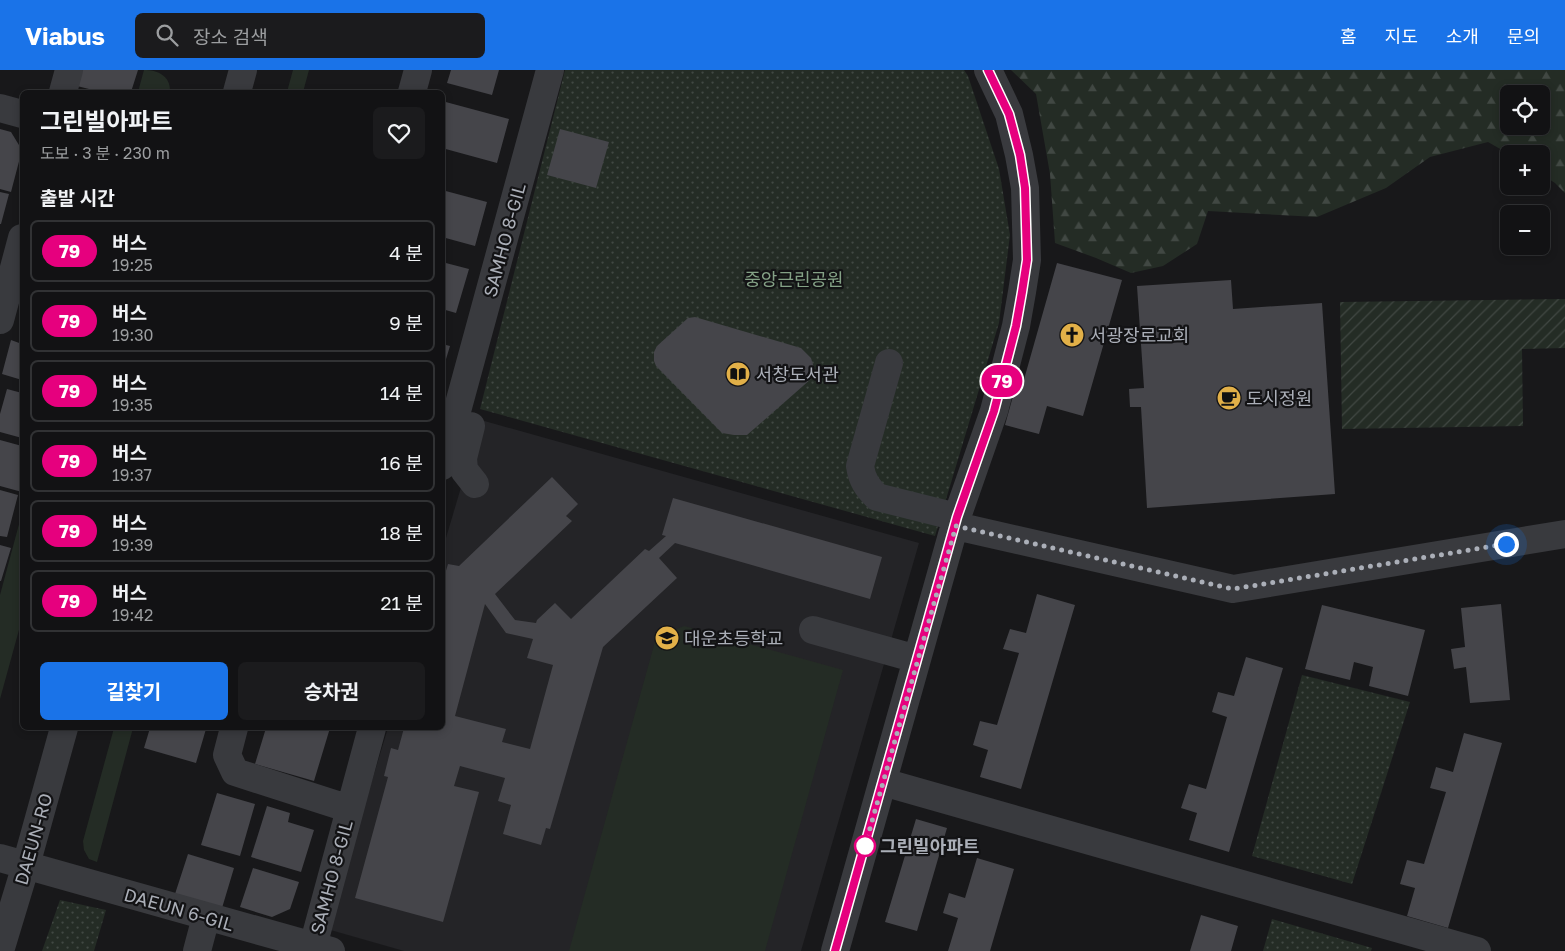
<!DOCTYPE html>
<html lang="ko">
<head>
<meta charset="utf-8">
<style>
  :root { --surface:#121214; --page:#1b1b1d; --text:#f1f3f6; --muted:#9c9ea0; --line:#313234; --accent:#1a73e8 }
  body { margin:0; font-family:"Golos Text","Noto Sans KR",sans-serif; background:var(--page); color:var(--text); height:100vh; display:flex; flex-direction:column; font-size:19px; white-space:nowrap }
  * { box-sizing:border-box; margin:0 }
  p { font-size:16px; color:var(--muted) }
  .icon { flex:none; width:28px; height:28px; fill:none; stroke:currentColor; stroke-width:2; stroke-linecap:round; stroke-linejoin:round }
  .map { position:relative; flex:1; overflow:hidden }
  .panel { position:absolute; left:20px; top:20px; width:425px; height:640px; display:flex; flex-direction:column; background:var(--surface); border-radius:8px; box-shadow:0 2px 8px #0003,0 0 0 1px var(--line) }
  .panel>* { flex:none }
  .badge { padding:0 10px; border-radius:16px; font-size:18px; line-height:32px }
  .fabs { position:absolute; left:1500px; top:15px; display:grid; gap:10px }
  .fabs a { display:grid; place-items:center; width:50px; height:50px; border-radius:8px; background:var(--surface); box-shadow:0 2px 8px #0003,0 0 0 1px var(--line); font-size:25px }
  .you { position:absolute; width:25px; height:25px; margin:-12px; border:4px solid #fff; border-radius:50%; background:#1a73e8; box-shadow:0 0 0 8px #1a73e833 }
  .map>.badge { position:absolute; translate:-50% -50%; box-shadow:0 0 0 2px #fff }
  h2 { padding:0 20px; font-size:19px; line-height:45px }
  .round { display:grid; place-items:center; flex:none; width:52px; height:52px; border-radius:8px; background:var(--page) }
  .headline { display:flex; align-items:center; justify-content:space-between; height:85px; padding:0 20px }
  h1 { font-size:24px; font-weight:700; line-height:38px }
  .action { display:flex; gap:10px; margin-top:auto; padding:10px 20px }
  .action a { flex:1; height:58px; border-radius:8px; background:var(--accent); color:#fff; font-size:20px; font-weight:700; line-height:58px; text-align:center }
  .action a+a { background:var(--page); color:var(--text) }
  ul { padding:0; list-style:none }
  li { display:flex; align-items:center; gap:15px; height:62px; margin:0 10px 8px; padding:0 10px; border:2px solid var(--line); border-radius:8px }
  li div { flex:1 }
  li b { display:block; font-size:19px }
  li em { font-style:normal }
  li .badge { min-width:55px; font-weight:700; text-align:center }
  header { display:flex; align-items:center; gap:30px; box-sizing:border-box; height:70px; padding:0 25px; background:var(--accent); color:#fff }
  header strong { font-size:24px }
  nav { display:flex; gap:28px; margin-inline-start:auto; font-size:18px }
  .search { width:350px; height:45px; background:var(--page); display:flex; align-items:center; gap:12px; box-sizing:border-box; padding:0 18px; border-radius:8px; color:var(--muted); font-size:19px }
  .map>svg:first-child { display:block }
  .built { fill:#242427 }
  .grass { fill:#242c25 }
  .forest { fill:url(#forest-firs); fill-rule:evenodd }
  .park { fill:url(#park-dots) }
  .garden { fill:url(#garden-furrows) }
  .building { fill:#45454a; fill-rule:evenodd }
  .lines { fill:none; stroke-linecap:round; stroke-linejoin:round }
  .minor { stroke:#393a3e; stroke-width:28 }
  .line-casing { stroke:#fff; stroke-width:11 }
  .line { stroke:#e6007e; stroke-width:8 }
  .walk { stroke:#abafb8; stroke-width:5; stroke-dasharray:0 9 }
  .stop-dot { fill:#fff; stroke:#e6007e; stroke-width:2.5 }
  .labels { text-anchor:middle; dominant-baseline:central; stroke-width:4.5; stroke-linejoin:round; paint-order:stroke }
  .street-label { font-size:18px; fill:#abafb8; stroke:#131315 }
  .park-label { font-size:18px; fill:#84a186; stroke:#131315 }
  .poi-label { font-size:18px; fill:#abafb8; stroke:#131315; text-anchor:start }
  .stop-label { font-size:18px; font-weight:bold; fill:#abafb8; stroke:#131315; text-anchor:start }
</style>
</head>
<body>
<header>
<strong>Viabus</strong>
<div class="search"><svg class="icon" aria-label="search" viewBox="0 0 24 24"><circle cx="10" cy="10" r="6"/><path d="M15 15l6 6"/></svg>장소 검색</div>
<nav><a>홈</a><a>지도</a><a>소개</a><a>문의</a></nav>
</header>
<div class="map">
<svg width="1565" height="881" viewBox="0 0 1565 881">
  <defs>
    <pattern id="forest-firs" width="22" height="20" patternUnits="userSpaceOnUse" patternTransform="scale(1.25)"><rect width="22" height="20" fill="#242c25"/><path d="M5 1l3.5 6h-7zM16 11l3.5 6h-7z" fill="#414843"/></pattern>
    <pattern id="park-dots" width="8" height="8" patternUnits="userSpaceOnUse" patternTransform="scale(1.25)"><rect width="8" height="8" fill="#242c25"/><path d="M2 2h.1M6 6h.1" fill="none" stroke="#414843" stroke-width="1.8" stroke-linecap="round"/></pattern>
    <pattern id="garden-furrows" width="10" height="10" patternUnits="userSpaceOnUse" patternTransform="scale(1.25)"><rect width="10" height="10" fill="#242c25"/><path d="M-1 1l2-2M0 10L10 0M9 11l2-2" fill="none" stroke="#414843"/></pattern>
  </defs>
  <rect width="100%" height="100%" fill="#18181a"/>
  <path class="built" d="M481 350 919 473 801 881H404L327 859 388 658H442L443 478Z"/>
  <path class="grass" d="M144 0C158 0 171 6 170 22H138Z
    M293 0H309L303 22H287Z
    M22 443V549L0 629V525Z
    M684 556 843 600 765 881H569L656 568Z
    M114 658H133L97 792 89 789 84 780 83 771Z"/>
  <path class="forest" d="M1011 0H1565V123L1555 113 1541 104V84H1509L1488 72 1430 87 1386 118 1317 147 1208 141 1197 174 1163 196 1131 203 1096 188 1055 173 1050 104 1036 24ZM1509 24H1541V56H1509Z"/>
  <path class="park" d="M565 0H964L968 6 999 99 1010 165 999 253 935 466 480 339Z
    M1302 605 1410 632 1352 814 1252 786Z
    M60 830 106 840 94 881H42Z
    M1272 849 1372 878 1371 881H1263Z"/>
  <path class="garden" d="M1565 229V278L1522 279 1523 356 1342 359 1340 232Z"/>
  <path class="building" d="M81 0H138L131 22H101L77 16Z
    M451 0H499L492 25 447 13Z
    M442 31 509 49 497 93 442 78Z
    M0 59 11 62 22 80 11 122 0 119Z
    M560 59 609 72 596 118 547 105Z
    M442 120 487 132 475 176 442 167Z
    M0 122 9 124 1 154H0Z
    M442 192 469 199 456 243 442 239Z
    M1057 193 1122 210 1083 346 1047 336 1039 364 1005 355 1015 319 1021 320Z
    M1231 210 1233 239 1322 233 1335 424 1147 438 1141 337H1130L1129 319 1144 318 1137 216Z
    M695 247 801 278 811 288 814 298 811 309 747 365H734L722 363 656 296 654 291V282L657 276 688 248Z
    M11 270 22 274V310L2 304Z
    M442 274 450 276 443 299H442Z
    M7 319 22 323V368L0 362V344Z
    M0 370 22 376V422L0 416Z
    M552 407 578 434 566 446 572 451 495 524 515 550 536 553 537 550 555 533 571 549 645 479 649 481 666 466 662 465 673 428 882 487 870 529 675 473 659 488 677 508 603 577 550 759 546 758 541 775 503 764 511 735 498 731 505 708 460 696 454 716 479 722 443 852 355 828 388 707 384 706 391 678 398 680 404 658H442V514L448 494 459 496ZM485 534 506 563 533 569 527 588 553 595 530 679 502 672 506 659 455 646Z
    M0 420 18 425 7 467 0 466Z
    M0 475 11 478 1 511H0Z
    M1037 524 1075 535 1021 719 980 707 988 680 973 675 980 651 997 655 1019 583 1003 579 1010 559 1026 563Z
    M1501 534 1510 630 1470 633 1466 597 1454 599 1451 579 1465 577 1461 538Z
    M1322 535 1425 560 1408 626 1369 616 1373 597 1354 592 1350 610 1305 599Z
    M1246 587 1283 598 1229 782 1189 770 1197 743 1181 738 1189 714 1206 719 1227 647 1212 642 1218 622 1234 626Z
    M150 658H199L206 659 196 693 144 678Z
    M266 658H330L314 711 255 694Z
    M1464 663 1502 673 1448 858 1407 846 1415 818 1400 814 1407 790 1424 794 1446 722 1430 718 1436 697 1453 702Z
    M217 723 255 734 240 786 201 775Z
    M267 736 290 743 288 752 314 760 301 802 251 787Z
    M916 749 947 758 917 861 885 852Z
    M188 784 234 798 222 838 175 824Z
    M977 788 1014 799 990 881H948L958 848 943 843 949 823 965 828Z
    M253 798 299 812 290 839 272 847 240 837Z
    M1201 845 1238 856 1231 881H1190Z"/>
  <g class="lines">
    <path class="minor" d="M63 22 69 0
      M237 22 243 0
      M412 22 418 0
      M0 38 22 44
      M0 250 22 168
      M889 293 860 396C862 410 867 417 877 427L957 447
      M471 356 463 388 464 400 475 414
      M442 396 550 0
      M956 456 1233 519 1565 464
      M813 560 917 589
      M234 658 227 685 235 702 350 739
      M883 712 1477 881
      M0 788 331 881
      M313 876 372 658
      M0 881 26 795 64 658
      M197 881 206 847
      M835 881 957 447 994 341 1016 256 1022 222 1027 190 1025 118 1019 85 1009 44 988 0"/>
  </g>
  <g class="lines">
    <defs>
      <path id="line" d="M835 881 957 447 994 341 1016 256 1022 222 1027 190 1025 118 1020 85 1009 44 988 0"/>
    </defs>
    <use href="#line" class="line-casing"/>
    <use href="#line" class="line"/>
    <path class="walk" d="M865 776 956 456 1233 519 1506 474"/>
  </g>
  <defs>
    <symbol id="church-disc" viewBox="-11 -11 22 22"><circle r="9.5" fill="#e2b048" stroke="#131315"/><path d="M-1.2-6h2.4v3.5h3.3v2.4h-3.3V6h-2.4V-.1h-3.3v-2.4h3.3Z" fill="#111"/></symbol>
    <symbol id="library-disc" viewBox="-11 -11 22 22"><circle r="9.5" fill="#e2b048" stroke="#131315"/><path d="M-6-4Q-3-5.5-.7-3.5V5Q-3 3-6 4ZM6-4Q3-5.5 .7-3.5V5Q3 3 6 4Z" fill="#111"/></symbol>
    <symbol id="cafe-disc" viewBox="-11 -11 22 22"><circle r="9.5" fill="#e2b048" stroke="#131315"/><path d="M-5.5-4.5H6V0H3Q3 3.5 0 3.5H-2.5Q-5.5 3.5-5.5 0ZM3-3.2v2h1.7v-2ZM-6 4.5H4V6H-6Z" fill="#111"/></symbol>
    <symbol id="school-disc" viewBox="-11 -11 22 22"><circle r="9.5" fill="#e2b048" stroke="#131315"/><path d="M0-5L7-2L0 1L-7-2ZM-4 1L0 2.5L4 1V4Q0 6-4 4Z" fill="#111"/></symbol>
  </defs>
  <g fill-rule="evenodd">
    <use href="#church-disc" x="1058" y="251" width="28" height="28"/>
    <use href="#library-disc" x="724" y="290" width="28" height="28"/>
    <use href="#cafe-disc" x="1215" y="314" width="28" height="28"/>
    <use href="#school-disc" x="653" y="554" width="28" height="28"/>
  </g>
  <circle class="stop-dot" cx="865" cy="776" r="10"/>
  <g class="labels">
    <g class="street-label">
      <text transform="translate(504 170) rotate(-75)">SAMHO 8-GIL</text>
      <text transform="translate(33 769) rotate(-74)">DAEUN-RO</text>
      <text transform="translate(331 807) rotate(-75)">SAMHO 8-GIL</text>
      <text transform="translate(179 839) rotate(16)">DAEUN 6-GIL</text>
    </g>
    <g class="park-label">
      <text x="794" y="209">중앙근린공원</text>
    </g>
    <g class="poi-label">
      <text x="1090" y="265">서광장로교회</text>
      <text x="756" y="304">서창도서관</text>
      <text x="1246" y="328">도시정원</text>
      <text x="684" y="568">대운초등학교</text>
    </g>
    <g class="stop-label">
      <text x="880" y="776">그린빌아파트</text>
    </g>
  </g>
</svg>
<div class="fabs">
<a><svg class="icon" aria-label="locate" viewBox="0 0 24 24"><circle cx="12" cy="12" r="6"/><path d="M12 2v4M12 18v4M2 12h4M18 12h4"/></svg></a>
<a>+</a>
<a>−</a>
</div>
<div class="you" style="left:1506px;top:474px"></div>
<b class="badge" style="left:1002px;top:311px;background:#e6007e;color:#fff">79</b>
<section class="panel">
<div class="headline"><div><h1>그린빌아파트</h1><p>도보 · 3 분 · 230 m</p></div><a class="round"><svg class="icon" aria-label="heart" viewBox="0 0 24 24"><path d="M12 20l-8-8c-3-5 5-10 8-4 3-6 11-1 8 4z"/></svg></a></div>
<h2>출발 시간</h2>
<ul>
<li><span class="badge" style="background:#e6007e;color:#fff">79</span><div><b>버스</b><p>19:25</p></div><em>4 분</em></li>
<li><span class="badge" style="background:#e6007e;color:#fff">79</span><div><b>버스</b><p>19:30</p></div><em>9 분</em></li>
<li><span class="badge" style="background:#e6007e;color:#fff">79</span><div><b>버스</b><p>19:35</p></div><em>14 분</em></li>
<li><span class="badge" style="background:#e6007e;color:#fff">79</span><div><b>버스</b><p>19:37</p></div><em>16 분</em></li>
<li><span class="badge" style="background:#e6007e;color:#fff">79</span><div><b>버스</b><p>19:39</p></div><em>18 분</em></li>
<li><span class="badge" style="background:#e6007e;color:#fff">79</span><div><b>버스</b><p>19:42</p></div><em>21 분</em></li>
</ul>
<div class="action"><a>길찾기</a><a>승차권</a></div>
</section>
</div>
</body>
</html>
